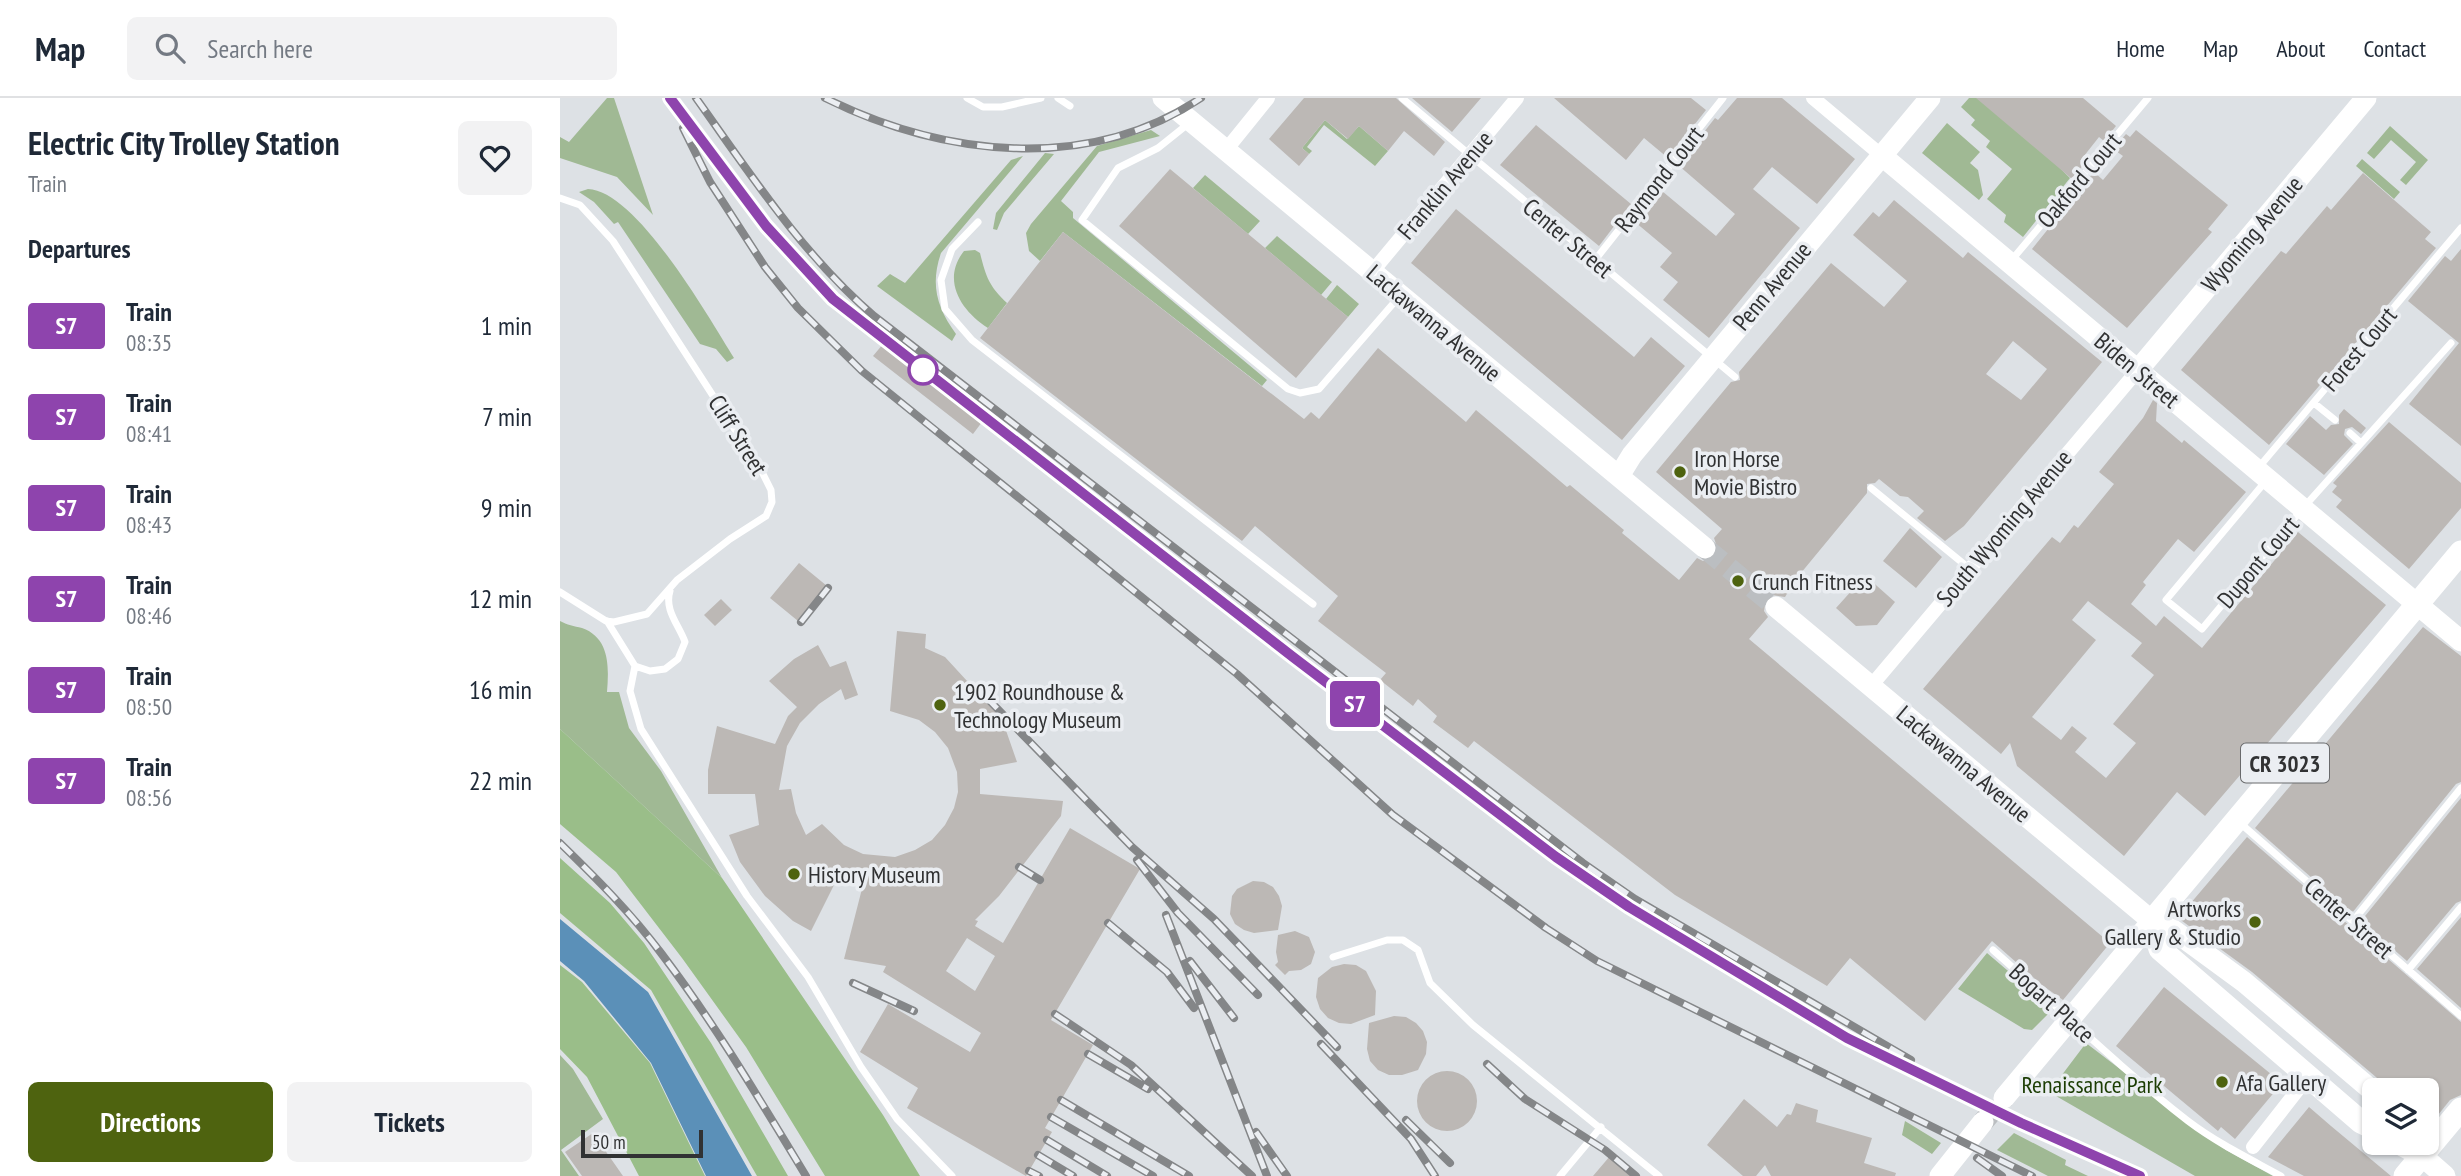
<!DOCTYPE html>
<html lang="en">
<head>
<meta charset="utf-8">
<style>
  :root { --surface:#fff; --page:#f2f2f3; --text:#1f2937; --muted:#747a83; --line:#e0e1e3; --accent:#4e630f }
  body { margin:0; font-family:"PT Sans Narrow",sans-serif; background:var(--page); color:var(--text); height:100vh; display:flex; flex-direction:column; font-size:26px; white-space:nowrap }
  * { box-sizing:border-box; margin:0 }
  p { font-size:23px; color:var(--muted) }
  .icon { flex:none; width:38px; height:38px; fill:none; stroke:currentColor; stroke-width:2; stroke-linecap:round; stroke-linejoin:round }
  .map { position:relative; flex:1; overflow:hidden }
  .side { display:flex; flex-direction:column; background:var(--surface); width:560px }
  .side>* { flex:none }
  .badge { padding:0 14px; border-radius:5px; font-size:24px; line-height:46px }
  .fabs { position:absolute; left:1802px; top:980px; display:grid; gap:14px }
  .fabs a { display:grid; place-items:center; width:77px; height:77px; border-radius:10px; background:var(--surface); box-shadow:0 2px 5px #0004; font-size:35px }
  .scale { position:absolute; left:21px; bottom:18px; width:122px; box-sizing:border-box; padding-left:7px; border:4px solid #313233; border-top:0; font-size:19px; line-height:24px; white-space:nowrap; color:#313233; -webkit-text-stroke:5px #ebeef2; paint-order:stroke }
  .map>.badge { position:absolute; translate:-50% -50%; box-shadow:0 0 0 4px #fff }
  h2 { padding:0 28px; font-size:26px; line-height:63px }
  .round { display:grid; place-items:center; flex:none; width:74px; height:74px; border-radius:10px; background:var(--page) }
  .head { display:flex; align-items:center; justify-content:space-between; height:119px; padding:0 28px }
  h1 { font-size:33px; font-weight:600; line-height:52px }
  .button { display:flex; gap:14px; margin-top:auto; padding:14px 28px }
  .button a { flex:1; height:80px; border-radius:10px; background:var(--accent); color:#fff; font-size:28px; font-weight:600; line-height:80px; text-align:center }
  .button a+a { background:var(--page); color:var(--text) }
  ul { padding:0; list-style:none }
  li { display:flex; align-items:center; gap:21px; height:91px; padding:0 28px }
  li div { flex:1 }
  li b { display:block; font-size:26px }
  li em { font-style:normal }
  li .badge { min-width:77px; font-weight:700; text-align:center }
  header { display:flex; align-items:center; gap:42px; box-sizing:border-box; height:98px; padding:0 35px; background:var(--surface); border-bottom:2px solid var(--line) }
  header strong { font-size:33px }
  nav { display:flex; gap:38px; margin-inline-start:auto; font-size:24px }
  .search { width:490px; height:63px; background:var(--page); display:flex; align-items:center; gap:18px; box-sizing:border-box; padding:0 24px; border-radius:10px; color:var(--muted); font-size:26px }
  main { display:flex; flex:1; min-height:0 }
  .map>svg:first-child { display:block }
  .green { fill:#a0b994 }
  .forest { fill:#9abe89 }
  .water { fill:#5b90b8 }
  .building { fill:#bcb8b5; fill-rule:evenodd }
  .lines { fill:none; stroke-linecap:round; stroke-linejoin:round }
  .secondary-tunnel { stroke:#bbbec1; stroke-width:21; stroke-dasharray:21 10; stroke-linecap:butt }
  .lane { stroke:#fff; stroke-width:7 }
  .street { stroke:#fff; stroke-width:14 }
  .secondary { stroke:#fff; stroke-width:21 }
  .primary { stroke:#fff; stroke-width:23 }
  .rail-casing { stroke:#848688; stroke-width:8 }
  .rail { stroke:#ebeef2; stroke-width:5; stroke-dasharray:16; stroke-linecap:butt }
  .line-casing { stroke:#fff; stroke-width:16 }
  .line { stroke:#8e44ad; stroke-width:10 }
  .stop-dot { fill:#fff; stroke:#8e44ad; stroke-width:3.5 }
  .poi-dot { fill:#4e630f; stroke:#ebeef2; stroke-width:2.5 }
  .labels { text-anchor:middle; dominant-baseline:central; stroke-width:7; stroke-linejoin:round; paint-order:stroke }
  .shield { fill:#ebeef2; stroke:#696a6c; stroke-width:2 }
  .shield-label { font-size:23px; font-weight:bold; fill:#313233 }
  .street-label { font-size:24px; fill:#313233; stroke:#ebeef2 }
  .poi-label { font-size:24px; fill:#313233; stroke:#ebeef2; text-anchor:start }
  .park-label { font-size:24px; fill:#1c3d04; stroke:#ebeef2 }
</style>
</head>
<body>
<header>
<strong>Map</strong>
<div class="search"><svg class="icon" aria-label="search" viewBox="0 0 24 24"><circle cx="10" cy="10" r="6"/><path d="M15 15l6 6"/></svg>Search here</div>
<nav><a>Home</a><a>Map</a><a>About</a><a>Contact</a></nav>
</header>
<main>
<section class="side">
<div class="head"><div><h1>Electric City Trolley Station</h1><p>Train</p></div><a class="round"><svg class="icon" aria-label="heart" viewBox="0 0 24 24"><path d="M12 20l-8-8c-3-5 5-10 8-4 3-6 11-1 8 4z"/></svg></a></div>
<h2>Departures</h2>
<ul>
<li><span class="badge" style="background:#8e44ad;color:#fff">S7</span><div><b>Train</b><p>08:35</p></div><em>1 min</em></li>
<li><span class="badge" style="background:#8e44ad;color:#fff">S7</span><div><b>Train</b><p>08:41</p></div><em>7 min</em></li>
<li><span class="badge" style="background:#8e44ad;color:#fff">S7</span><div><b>Train</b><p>08:43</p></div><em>9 min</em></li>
<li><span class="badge" style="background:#8e44ad;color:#fff">S7</span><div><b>Train</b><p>08:46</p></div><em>12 min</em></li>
<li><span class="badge" style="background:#8e44ad;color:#fff">S7</span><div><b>Train</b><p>08:50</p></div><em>16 min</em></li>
<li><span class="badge" style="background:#8e44ad;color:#fff">S7</span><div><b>Train</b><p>08:56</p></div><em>22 min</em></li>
</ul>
<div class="button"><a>Directions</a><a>Tickets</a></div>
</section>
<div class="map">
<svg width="1901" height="1078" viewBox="0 0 1901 1078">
  <rect width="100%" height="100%" fill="#dde1e5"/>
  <path class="green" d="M47 0H54L93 117 57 79 0 60V39L9 44Z
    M1409 0H1429L1510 80 1463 139 1444 124 1446 117 1427 101 1452 71 1426 49 1430 43 1411 27 1415 22 1401 9Z
    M765 22 787 41 799 28 828 53 815 68 764 27 747 49 752 53 749 56 742 50Z
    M1387 25 1420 54 1410 65 1418 72 1423 97 1419 102 1362 55Z
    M1830 28 1868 62 1846 87 1840 82 1856 64 1831 42 1814 61 1807 55Z
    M591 32 600 38 539 54 501 103 513 114V120L707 282 702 288 503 134 480 163 469 153 466 135 471 126 537 48Z
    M485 55 494 56 444 115 437 132 433 131 436 115Z
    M463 58 381 155C370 187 377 210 396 236L392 243 317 188 330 176 345 185 451 62Z
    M1802 61 1840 94 1834 101 1796 68Z
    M645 77 700 123 688 136 633 90Z
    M28 91C77 93 149 220 174 260L167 264 156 251 140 246 58 124 54 126 34 104 19 94Z
    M717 138 772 184 761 197 705 150Z
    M415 152 420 155C426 179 429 188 447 205L428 230C401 213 381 182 404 153Z
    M777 187 799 206 788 219 766 201Z
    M0 523C7 527 14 528 22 530 50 540 49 569 47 594H59L69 630 101 673 162 780 0 631Z
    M1427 855 1493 911 1472 932 1464 931 1398 891Z
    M1526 945 1666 1052 1713 1078H1635L1489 994Z
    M0 957 13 971 43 1021 1 1052 19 1078H0Z
    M1345 1023 1381 1045 1372 1056 1342 1037Z
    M1454 1035 1506 1062 1505 1067 1528 1078H1488L1437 1052Z"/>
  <path class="forest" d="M0 631 162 780 323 1017 360 1078H265L186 949 122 860 56 774 0 726Z
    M0 760 50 805 84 845 151 945 228 1078H197L91 892 0 815Z
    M0 867 22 884 90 965 145 1078H79L27 979 0 951Z"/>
  <path class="water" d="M0 821 88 894 192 1078H146L91 965 24 883 0 863Z"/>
  <path class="building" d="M744 0H836L885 44 874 58 844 33 828 53 799 28 788 41 765 22 742 50 749 56 739 68 709 41Z
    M852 0H921L892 34Z
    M994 0H1131L1146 12 1108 60 1084 40 1066 62Z
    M1177 0H1222L1295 61 1257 106 1212 69 1193 91 1240 130 1149 240 1103 202 1118 184 1100 169 1112 155 1075 124 1102 93 1156 138 1175 116 1118 67 1155 20 1158 22Z
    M1416 0H1523L1556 28 1544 43 1539 39 1520 63 1524 66 1512 81Z
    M976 27 1071 106 1039 148 940 67Z
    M1576 32 1668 107 1648 131 1652 134 1567 230 1472 151 1534 74 1543 82 1563 58 1553 51 1566 36 1570 39Z
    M610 71 788 219 736 280 559 128Z
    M1803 75 1871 134 1865 141 1876 150 1709 347 1621 272 1721 153 1726 156 1767 108 1771 112Z
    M1334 102 1403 160 1408 154 1542 264 1404 428 1385 443 1357 420 1364 413 1348 399 1340 398 1319 381 1315 385 1307 386V395L1236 481 1225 499 1212 497 1206 501 1204 513 1208 519 1189 541 1550 845 1503 902 1482 887 1432 843 1365 923 1290 860 1267 888 1115 797 914 643 908 650 873 624 877 618 858 601 853 608 820 582 826 575 758 523 778 498 695 428 682 443 420 240 503 134 744 321 751 314 759 321 818 250 906 324 916 312 1007 389 1010 387 1064 432 1062 435 1119 482 1137 460 1143 463 1155 459 1158 452 1154 440 1162 431 1096 374 1171 284 1180 282 1179 274 1271 165 1324 209 1347 183 1293 137 1313 114 1319 119ZM1453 243 1487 271 1461 302 1426 276Z
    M896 111 1074 259 1091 239 1125 268 1062 342 851 165Z
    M1901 151V348L1849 306 1899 245 1848 203 1885 158 1891 163Z
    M323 246 422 324 413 336 313 258Z
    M1593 302 1597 305 1596 323 1622 345 1624 342 1686 394 1634 454 1618 441 1583 484 1586 487 1571 506 1596 528 1604 518 1642 550 1738 434 1826 507 1645 718 1617 694 1564 758 1457 668 1450 645 1441 656 1363 591 1492 439 1500 445 1514 427 1518 430 1554 386 1539 374 1583 320ZM1528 503 1582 545 1571 558 1594 577 1553 626 1576 645 1546 680 1515 654 1527 640 1512 628 1501 642 1472 619 1536 542 1512 522Z
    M1784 311 1806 330 1801 336 1792 329 1785 331 1784 337 1793 346 1764 377 1726 346 1750 318 1766 332 1771 327 1779 326V317Z
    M1829 324 1901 385V410L1849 471 1776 409 1782 402 1772 394 1777 388 1773 385Z
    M1350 430 1382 459 1356 490 1323 463Z
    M239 465 267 488 238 523 210 500Z
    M1303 480 1305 483 1308 480 1335 504 1317 527 1296 528 1276 510Z
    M161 501 172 512 155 528 144 517Z
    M1863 529 1901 558V684L1896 686 1792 815 1695 730Z
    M337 533 366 536 365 550 385 559 442 621 457 664 420 671V696L503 703 501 718 439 798 415 822 418 823 415 828 443 845 510 730 580 771 491 922 533 947 485 1030 492 1034 466 1078 347 1010 358 990 300 954 328 906 410 954 421 935 323 874 326 868 284 861 305 779 282 771 251 833 233 823 205 798 180 764 169 737 199 727 195 696H148V672L157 628 215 646 228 618 237 609 209 583 234 561 258 547 270 569 286 563 298 597 285 602 281 591 259 606 240 625 227 648 219 692 231 691 236 715 246 737 262 726 284 747 303 756 335 759 355 752 372 742 385 727 394 710 398 694 397 674 388 650 375 634 359 622 330 613ZM407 840 435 858 415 893 386 873Z
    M1901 700V803L1896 805 1847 863 1801 823Z
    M1687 739 1901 924V997L1890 1002 1870 1027 1867 1025V992H1828L1823 985 1692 874 1618 820Z
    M693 783 704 784 713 789 719 798 722 808 718 832 694 835 684 832 675 826 670 816 672 798 677 791Z
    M1901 819V910L1857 871Z
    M735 833 749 839 755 854 751 866 741 872 729 873 725 877 715 867 718 864 716 854 718 837Z
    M784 866 796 867 806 873 816 893 815 917 791 926 779 925 768 920 760 911 756 899 758 880 772 869Z
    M1604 889 1722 985 1675 1041 1661 1029 1658 1033 1556 948Z
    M834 918 846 919 856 925 863 933 867 944 866 956 858 972 842 977H829L818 972 810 963 807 951 809 925Z
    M857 1003a30 30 0 1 1 60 0a30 30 0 1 1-60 0Z
    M1184 1001 1217 1029 1227 1016 1231 1017 1236 1005 1258 1012 1256 1024 1312 1040 1304 1065 1336 1075 1335 1078H1211L1205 1067 1196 1078H1183L1147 1047Z
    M1749 1009 1771 1028 1831 1078H1744L1708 1059Z
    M33 1035 63 1078H22L5 1054Z
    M1050 1058 1073 1078H1033Z"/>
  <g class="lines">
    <path class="secondary-tunnel" d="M1145 450 1216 509
      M1423 1024 1444 1000"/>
    <path class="lane" d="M407 0 423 9H442L481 0
      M498 0 510 8
      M842 0 1175 279
      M628 26 598 50 558 70 522 122 728 291 740 295 759 291 838 200
      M0 100 20 107 53 143 201 372 211 392 212 404 206 418 170 441 117 482 87 516 54 524 46 523 0 494
      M418 124 392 151 381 182 385 211 412 242 753 506
      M1035 162 1163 0
      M1450 164 1588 0
      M1754 305 1775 322
      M1790 335 1801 345
      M1699 369 1901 130
      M1705 384 1606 502 1642 531 1743 410 1891 245
      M1311 390 1410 471
      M47 523 75 568 90 573 105 571 118 561 125 544C119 527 104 512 110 493
      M75 568 70 593 81 631 187 798 248 879 301 969 337 1021 392 1078
      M1680 725 1901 918
      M1793 823 1901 690
      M1433 852C1498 909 1560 970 1628 1023 1657 1045 1690 1061 1721 1078
      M773 859 827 842H843L858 852 870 885 913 927 1099 1078
      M1848 872 1901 809
      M1000 1078 1041 1029"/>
    <path class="street" d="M1253 0 1321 57
      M666 52 708 0
      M812 174 957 0
      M1311 588 1578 272
      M1693 1049 1747 980"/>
    <path class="secondary" d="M603 0 1145 450
      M1321 57 1901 543
      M1578 272 1806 0
      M1059 378 1072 357 1370 0
      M1216 509 1592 823 1613 832 1684 884 1815 995
      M1444 1000 1592 823
      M1852 1045 1861 1057 1885 1078
      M1380 1078 1423 1024"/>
    <path class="primary" d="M1815 1031 1801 1024 1600 851 1592 823 1901 454
      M1839 1045 1861 1057
      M1845 1078 1901 1011"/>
    <defs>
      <path id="rail" d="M110 0 207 128 273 200 609 462 996 759 1069 809 1314 954 1580 1078
        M136 0C191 77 242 156 314 218L1023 765 1075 801 1351 962
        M265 0C382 58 527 76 641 0
        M123 30 150 84 205 169 238 210 302 273 677 576 833 717 986 830 1037 863 1472 1078
        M241 524 268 490
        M426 599 572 749 654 821 777 949
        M0 745C36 780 71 815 101 855 155 926 200 1002 246 1078
        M577 762 618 815 698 897
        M459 769 480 782
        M606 817 707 1078
        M548 825 607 874 634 910
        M630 863 674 920
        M293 885 354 913
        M495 916 571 967 692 1078
        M761 946 851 1041 875 1078
        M528 956 588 991
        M927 966 965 1001 1045 1052 1076 1078
        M501 1002 629 1078
        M491 1019 593 1078
        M846 1022 890 1065
        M696 1034 727 1078
        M487 1042 547 1078
        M478 1057 513 1078
        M1417 1060 1442 1078
        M469 1073 479 1078"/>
    </defs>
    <use href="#rail" class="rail-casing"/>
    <use href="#rail" class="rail"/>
  </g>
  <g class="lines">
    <defs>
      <path id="line" d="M110 0 206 128 273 201 733 559 996 759 1069 809 1287 940 1461 1025 1580 1078"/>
    </defs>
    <use href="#line" class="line-casing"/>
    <use href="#line" class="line"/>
  </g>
  <circle class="stop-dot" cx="363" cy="272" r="14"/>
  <g class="poi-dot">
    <circle cx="1120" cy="374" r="7"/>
    <circle cx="1178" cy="483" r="7"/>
    <circle cx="380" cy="607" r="7"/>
    <circle cx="234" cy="776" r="7"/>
    <circle cx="1695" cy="824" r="7"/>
    <circle cx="1662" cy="984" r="7"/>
  </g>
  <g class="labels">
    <rect class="shield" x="1681" y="645.5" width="88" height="39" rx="5"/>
    <g class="shield-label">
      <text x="1725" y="665">CR 3023</text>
    </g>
    <g class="street-label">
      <text transform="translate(1099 81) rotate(-52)">Raymond Court</text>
      <text transform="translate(1519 82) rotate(-50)">Oakford Court</text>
      <text transform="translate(885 87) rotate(-50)">Franklin Avenue</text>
      <text transform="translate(1692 136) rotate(-50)">Wyoming Avenue</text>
      <text transform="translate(1008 140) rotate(40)">Center Street</text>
      <text transform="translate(1212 188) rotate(-50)">Penn Avenue</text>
      <text transform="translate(874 225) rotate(40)">Lackawanna Avenue</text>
      <text transform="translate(1799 251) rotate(-50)">Forest Court</text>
      <text transform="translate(1577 272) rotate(40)">Biden Street</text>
      <text transform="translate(178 337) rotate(58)">Cliff Street</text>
      <text transform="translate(1444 430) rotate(-50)">South Wyoming Avenue</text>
      <text transform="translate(1698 464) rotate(-50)">Dupont Court</text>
      <text transform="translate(1404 666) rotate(40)">Lackawanna Avenue</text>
      <text transform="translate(1789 820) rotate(41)">Center Street</text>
      <text transform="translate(1492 905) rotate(42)">Bogart Place</text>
    </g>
    <g class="poi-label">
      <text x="1134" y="360">Iron Horse<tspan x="1134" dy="28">Movie Bistro</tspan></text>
      <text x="1192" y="483">Crunch Fitness</text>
      <text x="394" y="593">1902 Roundhouse &amp;<tspan x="394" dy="28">Technology Museum</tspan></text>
      <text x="248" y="776">History Museum</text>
      <text x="1681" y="810" text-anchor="end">Artworks<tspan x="1681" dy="28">Gallery &amp; Studio</tspan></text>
      <text x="1676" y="984">Afa Gallery</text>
    </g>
    <g class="park-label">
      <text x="1532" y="986">Renaissance Park</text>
    </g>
  </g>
</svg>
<div class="fabs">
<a><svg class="icon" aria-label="layers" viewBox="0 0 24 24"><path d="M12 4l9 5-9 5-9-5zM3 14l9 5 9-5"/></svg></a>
</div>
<div class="scale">50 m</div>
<b class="badge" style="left:795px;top:606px;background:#8e44ad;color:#fff">S7</b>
</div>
</main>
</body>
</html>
